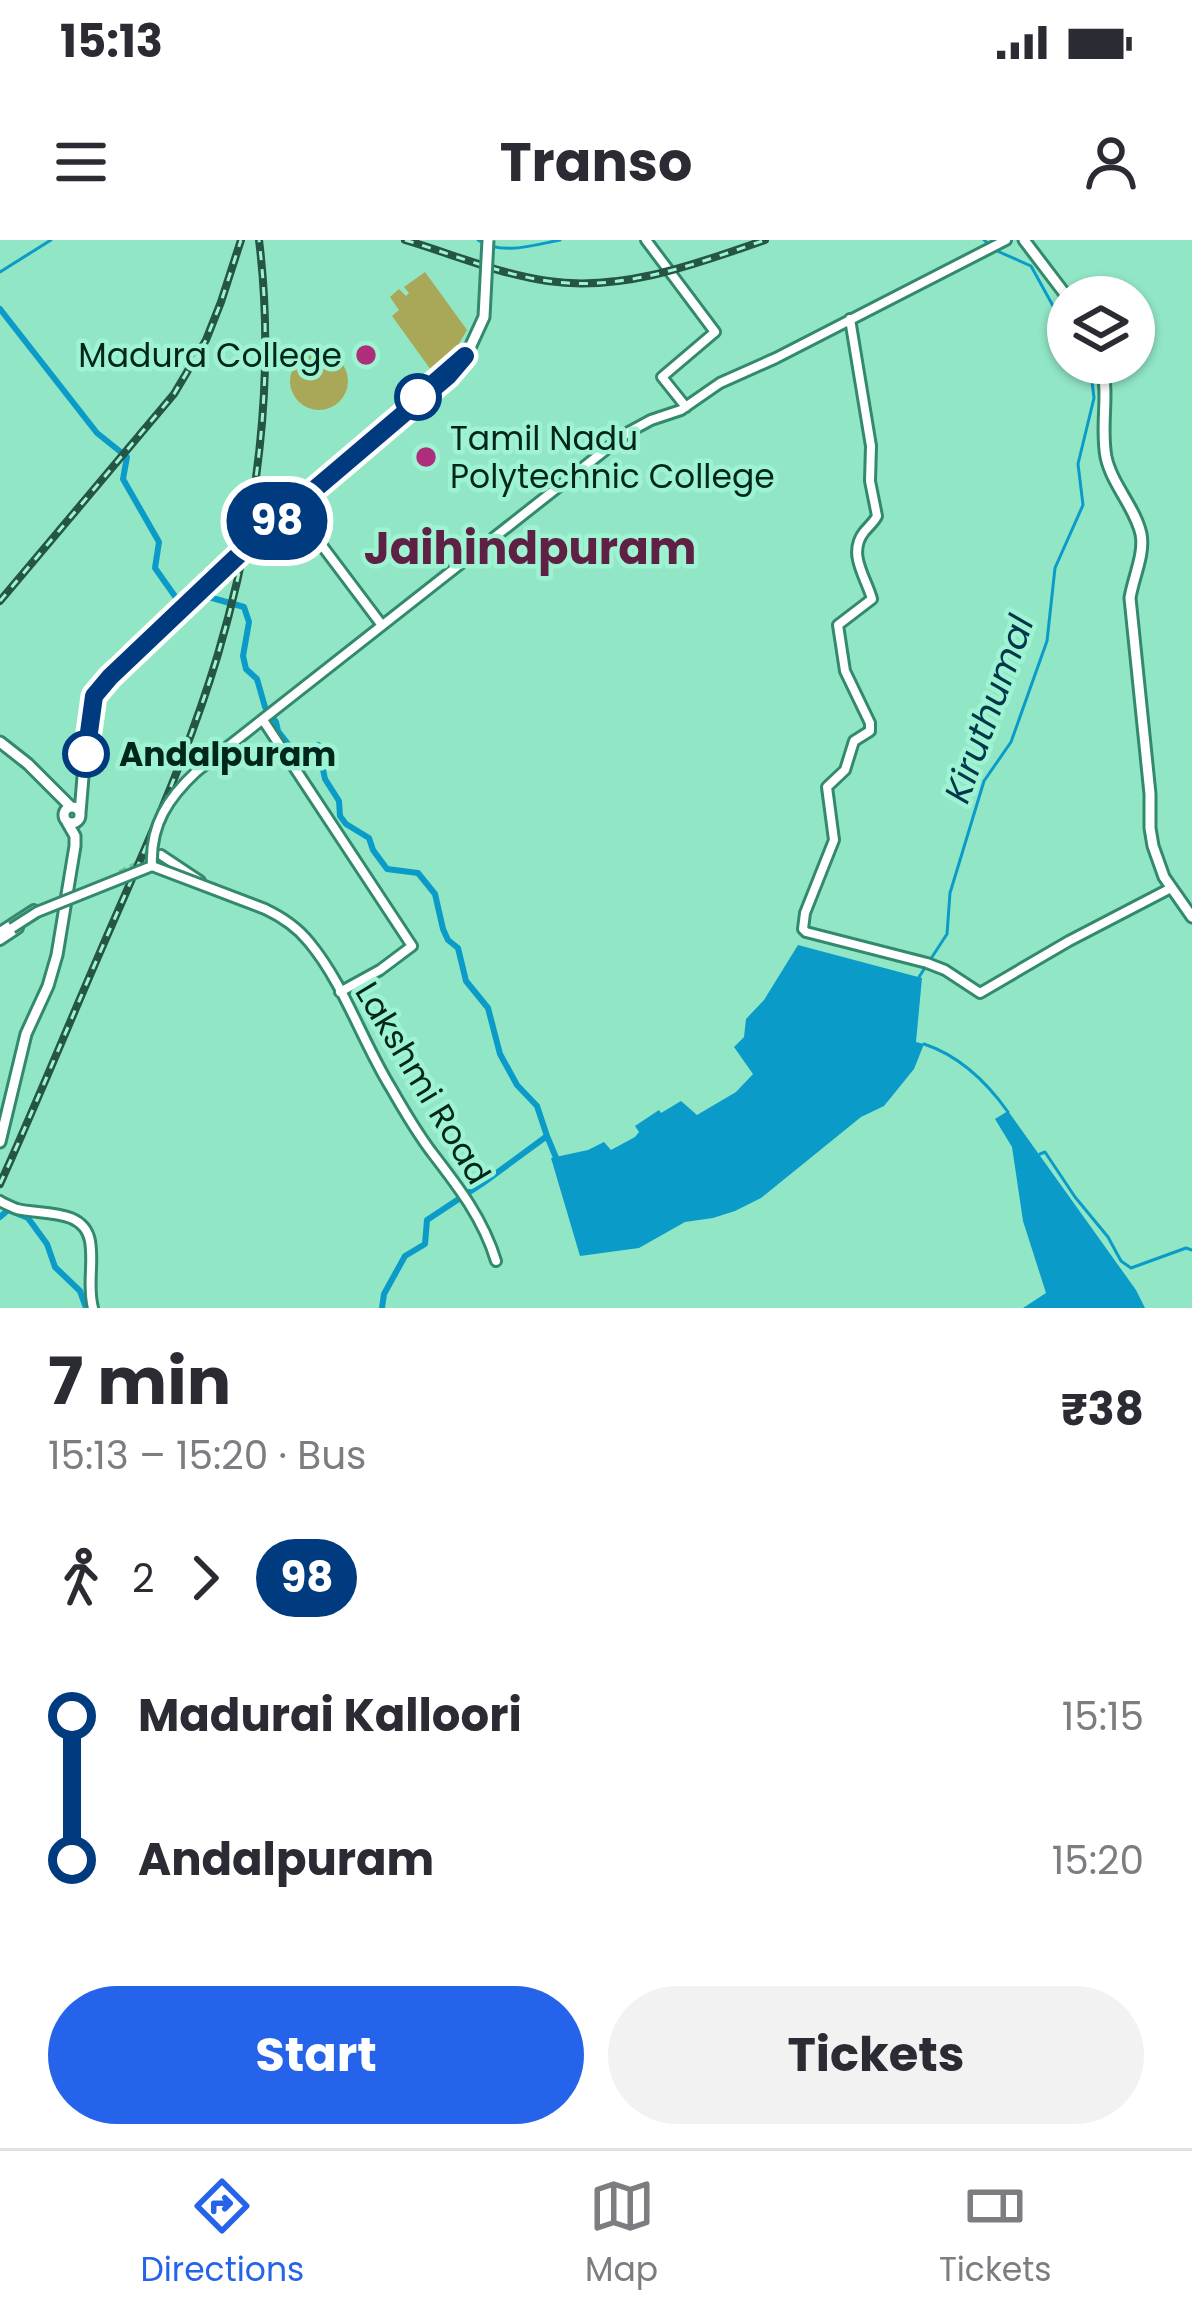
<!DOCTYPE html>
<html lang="en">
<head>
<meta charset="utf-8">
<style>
  :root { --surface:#fff; --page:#f2f2f3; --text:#2b2b33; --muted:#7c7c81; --line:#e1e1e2; --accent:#2563eb }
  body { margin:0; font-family:Poppins,sans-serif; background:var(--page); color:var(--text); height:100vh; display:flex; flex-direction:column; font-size:45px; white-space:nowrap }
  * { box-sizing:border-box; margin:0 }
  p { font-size:39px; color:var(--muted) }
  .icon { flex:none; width:66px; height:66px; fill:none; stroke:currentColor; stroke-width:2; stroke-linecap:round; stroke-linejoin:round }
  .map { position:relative; height:1068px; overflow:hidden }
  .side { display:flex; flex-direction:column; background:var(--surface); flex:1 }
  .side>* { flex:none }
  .badge { padding:0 24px; border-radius:39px; font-size:42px; line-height:78px }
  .tools { position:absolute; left:1047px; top:36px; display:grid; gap:24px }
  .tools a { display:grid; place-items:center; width:108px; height:108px; border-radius:50%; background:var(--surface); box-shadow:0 3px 9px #0004; font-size:60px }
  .map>.badge { position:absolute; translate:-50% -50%; box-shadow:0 0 0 6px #fff }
  .legs { display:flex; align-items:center; gap:18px; height:132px; padding:0 48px; font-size:39px }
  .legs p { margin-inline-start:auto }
  .overview { display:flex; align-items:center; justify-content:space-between; height:204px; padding:0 48px }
  h1 { font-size:66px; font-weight:700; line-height:90px }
  .button { display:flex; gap:24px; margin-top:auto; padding:24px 48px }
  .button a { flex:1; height:138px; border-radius:72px; background:var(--accent); color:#fff; font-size:48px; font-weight:700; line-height:138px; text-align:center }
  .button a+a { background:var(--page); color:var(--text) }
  ul { padding:0 48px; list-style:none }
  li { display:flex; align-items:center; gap:42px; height:144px; font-size:45px }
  li i { display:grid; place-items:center; width:18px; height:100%; margin:0 15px; background:currentColor }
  li i::after { content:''; width:30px; height:30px; margin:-15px; border:9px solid; border-radius:50%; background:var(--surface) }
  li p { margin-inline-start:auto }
  li:first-child i { background:linear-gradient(#0000 50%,currentColor 0) }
  li:last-child i { background:linear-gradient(currentColor 50%,#0000 0) }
  .status { display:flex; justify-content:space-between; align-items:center; height:84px; padding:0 60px; background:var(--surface); direction:ltr }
  .status svg { height:33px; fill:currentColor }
  header { display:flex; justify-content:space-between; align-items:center; height:156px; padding:0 48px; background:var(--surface); font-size:54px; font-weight:700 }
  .menu { display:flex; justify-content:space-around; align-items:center; height:168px; border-top:3px solid var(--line); background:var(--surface); font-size:33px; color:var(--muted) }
  .menu a { display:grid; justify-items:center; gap:6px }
  .menu .current { color:var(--accent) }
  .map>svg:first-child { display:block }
  .green { fill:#a9a858 }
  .water { fill:#0b9bc9 }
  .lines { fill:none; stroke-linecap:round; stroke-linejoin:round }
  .stream { stroke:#0b9bc9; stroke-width:3 }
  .canal { stroke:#0b9bc9; stroke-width:6 }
  .secondary-tunnel { stroke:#74c0a4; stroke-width:8; stroke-dasharray:8 4; stroke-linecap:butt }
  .secondary-casing { stroke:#32896d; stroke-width:14 }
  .primary-casing { stroke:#32896d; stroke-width:15 }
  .secondary { stroke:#fff; stroke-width:8 }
  .primary { stroke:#fff; stroke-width:9 }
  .rail-casing { stroke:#255545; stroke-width:8 }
  .rail { stroke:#9ef3d3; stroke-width:3; stroke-dasharray:9; stroke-linecap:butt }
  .secondary-bridge-casing { stroke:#32896d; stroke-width:14; stroke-linecap:butt }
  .primary-bridge-casing { stroke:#32896d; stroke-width:15; stroke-linecap:butt }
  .secondary-bridge { stroke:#fff; stroke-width:8 }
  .primary-bridge { stroke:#fff; stroke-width:9 }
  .line-1-casing { stroke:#fff; stroke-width:27 }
  .line-1 { stroke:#003b80; stroke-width:18 }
  .poi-dot { fill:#ae2e7b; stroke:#9ef3d3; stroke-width:4.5 }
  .stop-1-dot { fill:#fff; stroke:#003b80; stroke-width:6 }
  .labels { text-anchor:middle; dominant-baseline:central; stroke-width:9; stroke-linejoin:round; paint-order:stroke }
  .poi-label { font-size:33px; fill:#01261b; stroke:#9ef3d3; text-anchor:end }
  .stop-label { font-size:33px; font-weight:bold; fill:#01261b; stroke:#9ef3d3; text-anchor:start }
  .street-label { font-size:33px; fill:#01261b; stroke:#9ef3d3 }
  .water-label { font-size:36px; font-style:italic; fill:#00374a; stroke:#9ef3d3 }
  .district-label { font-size:45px; font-weight:bold; fill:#5e2043; stroke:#9ef3d3 }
</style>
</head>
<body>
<div class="status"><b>15:13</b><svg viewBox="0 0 49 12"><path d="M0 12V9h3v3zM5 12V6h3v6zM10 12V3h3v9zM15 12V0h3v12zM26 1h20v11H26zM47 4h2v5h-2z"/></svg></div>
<header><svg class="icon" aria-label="menu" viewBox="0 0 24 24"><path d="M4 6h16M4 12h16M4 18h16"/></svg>Transo<svg class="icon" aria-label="person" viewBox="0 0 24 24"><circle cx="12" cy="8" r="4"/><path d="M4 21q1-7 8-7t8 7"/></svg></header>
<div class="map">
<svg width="1192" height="1068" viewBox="0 0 1192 1068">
  <rect width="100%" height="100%" fill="#91e6c6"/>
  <path class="green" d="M425 32 467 90 453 114 431 130 392 76 399 70 390 57 399 49 406 56 409 53 404 47Z
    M290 141a29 29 0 1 1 58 0a29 29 0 1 1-58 0Z"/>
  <path class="water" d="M798 705 922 738 916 802 924 804 914 829 884 866 861 877 761 958 735 971 713 978 685 982 639 1008 580 1016 551 918 588 910 604 902 611 910 635 897 639 892 635 886 659 870 661 873 681 861 697 875 736 852 753 834 734 807 744 797 746 779 764 760Z
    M1008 871 1136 1050 1145 1068H1023L1046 1053 1023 981 1012 907 995 879Z"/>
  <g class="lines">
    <path class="stream" d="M478 0C502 16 534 5 560 0
      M984 0 995 10 1031 26 1068 93
      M0 32 51 0
      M919 737 947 694 950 653 984 541 1011 502 1047 401 1055 328 1083 265 1078 224 1094 158 1091 133 1085 123
      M924 804C960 816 986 841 1008 872
      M1040 914 1045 912 1075 957 1108 997 1121 1021 1131 1028 1186 1008 1192 1010"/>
    <path class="canal" d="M0 69 97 193 127 217 123 239 159 302 155 328 179 362 193 352
      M198 354 244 367 249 382 243 416 246 429 257 439 265 467 276 482 278 491 298 517 318 505 325 539 339 561 340 576 346 584 369 598 373 610 387 629 418 633 435 654 443 689 448 700 458 708 466 741 488 768 500 814 517 845 537 866 547 896 483 943 427 980 425 1004 405 1016 384 1054 382 1068
      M547 896 557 920
      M0 977 8 970 28 978 47 1004 55 1027 80 1051 86 1068"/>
    <path class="secondary-tunnel" d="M120 634 140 624 148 612H154"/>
    <defs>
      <path id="secondary" d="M646 0 715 92 662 137 686 167
        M850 79 871 206 870 241 877 276C874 282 869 286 864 292 847 314 866 337 872 359L838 385 845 431 870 483V491L854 501 845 530 827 547 834 600 805 673 803 689 806 692 927 723 945 730 980 753 1069 701 1171 648
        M328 242C317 252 300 263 302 279L381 384
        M263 480 412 706 380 730 340 752
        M197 531 627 193 651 180 681 170 720 143 776 118 1006 0
        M161 615 200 641
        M265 669C282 677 297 687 309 702 344 744 362 801 391 848 403 869 416 891 430 910 457 945 483 978 496 1021
        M0 692 34 670
        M0 700 18 688
        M0 961C3 963 14 968 17 969 41 975 84 968 90 1001 94 1024 87 1046 93 1068"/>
      <path id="primary" d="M1024 0 1068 58
        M1101 123C1110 154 1100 185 1106 217 1112 245 1135 267 1141 294 1145 314 1133 338 1130 358L1150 554V588L1153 606 1164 637 1192 677
        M304 257 448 136 465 116
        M0 502 28 524 71 567
        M64 575a8 8 0 1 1 16 0a8 8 0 1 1-16 0Z
        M80 573 89 464C99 425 160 389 189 361
        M0 902 26 794 48 746 57 715 75 606V596L67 582"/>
    </defs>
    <use href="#secondary" class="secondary-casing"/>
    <use href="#primary" class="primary-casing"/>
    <use href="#secondary" class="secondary"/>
    <use href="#primary" class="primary"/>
    <defs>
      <path id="rail" d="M405 0C452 14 499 34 548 41 622 52 696 24 765 0
        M0 361 174 154 206 100 221 62 241 0
        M0 944C35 867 67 788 101 710 143 613 188 515 218 414 257 282 276 137 259 0"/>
    </defs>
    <use href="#rail" class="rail-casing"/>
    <use href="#rail" class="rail"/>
    <defs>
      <path id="secondary-bridge" d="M152 626C150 585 168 558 197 531
        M12 688 37 672 152 626 265 669"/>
      <path id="primary-bridge" d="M467 114 484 77 488 0
        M189 361 304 257"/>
    </defs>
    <use href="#secondary-bridge" class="secondary-bridge-casing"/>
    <use href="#primary-bridge" class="primary-bridge-casing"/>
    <use href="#secondary-bridge" class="secondary-bridge"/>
    <use href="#primary-bridge" class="primary-bridge"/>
  </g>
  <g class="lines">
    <defs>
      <path id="line-1" d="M86 514 94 456 110 437 248 306 448 136 465 116 418 157"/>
    </defs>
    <use href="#line-1" class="line-1-casing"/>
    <use href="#line-1" class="line-1"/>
  </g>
  <g class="poi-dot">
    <circle cx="366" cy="115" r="12"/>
    <circle cx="426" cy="217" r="12"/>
  </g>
  <g class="stop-1-dot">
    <circle cx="418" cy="157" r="21"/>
    <circle cx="86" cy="514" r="21"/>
  </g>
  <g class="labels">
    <g class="poi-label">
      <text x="342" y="115">Madura College</text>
      <text x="450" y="198" text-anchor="start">Tamil Nadu<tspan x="450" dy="38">Polytechnic College</tspan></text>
    </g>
    <g class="stop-label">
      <text x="119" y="514">Andalpuram</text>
    </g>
    <g class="street-label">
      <text transform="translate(423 843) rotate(59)">Lakshmi Road</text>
    </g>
    <g class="water-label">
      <text transform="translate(989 469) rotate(-70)">Kiruthumal</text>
    </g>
    <g class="district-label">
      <text x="530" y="308">Jaihindpuram</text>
    </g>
  </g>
</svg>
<div class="tools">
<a><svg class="icon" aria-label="layers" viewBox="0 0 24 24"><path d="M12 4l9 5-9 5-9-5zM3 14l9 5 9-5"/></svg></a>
</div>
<b class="badge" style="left:277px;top:281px;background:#003b80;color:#fff">98</b>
</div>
<section class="side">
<div class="overview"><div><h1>7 min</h1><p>15:13 – 15:20 · Bus</p></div><b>₹38</b></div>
<div class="legs"><svg class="icon" aria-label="walk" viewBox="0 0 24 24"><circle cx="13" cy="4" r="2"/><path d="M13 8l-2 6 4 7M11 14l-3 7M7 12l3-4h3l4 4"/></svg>2<svg class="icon" aria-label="forward" viewBox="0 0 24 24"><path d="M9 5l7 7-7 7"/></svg><b class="badge" style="background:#003b80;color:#fff">98</b></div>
<ul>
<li><i style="color:#003b80"></i><b>Madurai Kalloori</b><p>15:15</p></li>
<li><i style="color:#003b80"></i><b>Andalpuram</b><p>15:20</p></li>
</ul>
<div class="button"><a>Start</a><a>Tickets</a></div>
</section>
<nav class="menu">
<a class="current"><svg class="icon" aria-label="directions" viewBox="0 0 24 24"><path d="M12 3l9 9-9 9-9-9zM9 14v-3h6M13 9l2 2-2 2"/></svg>Directions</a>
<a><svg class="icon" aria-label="map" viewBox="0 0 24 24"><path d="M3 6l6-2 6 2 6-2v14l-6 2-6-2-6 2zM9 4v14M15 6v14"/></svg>Map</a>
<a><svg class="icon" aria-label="tickets" viewBox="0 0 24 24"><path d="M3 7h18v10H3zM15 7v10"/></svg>Tickets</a>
</nav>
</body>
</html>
